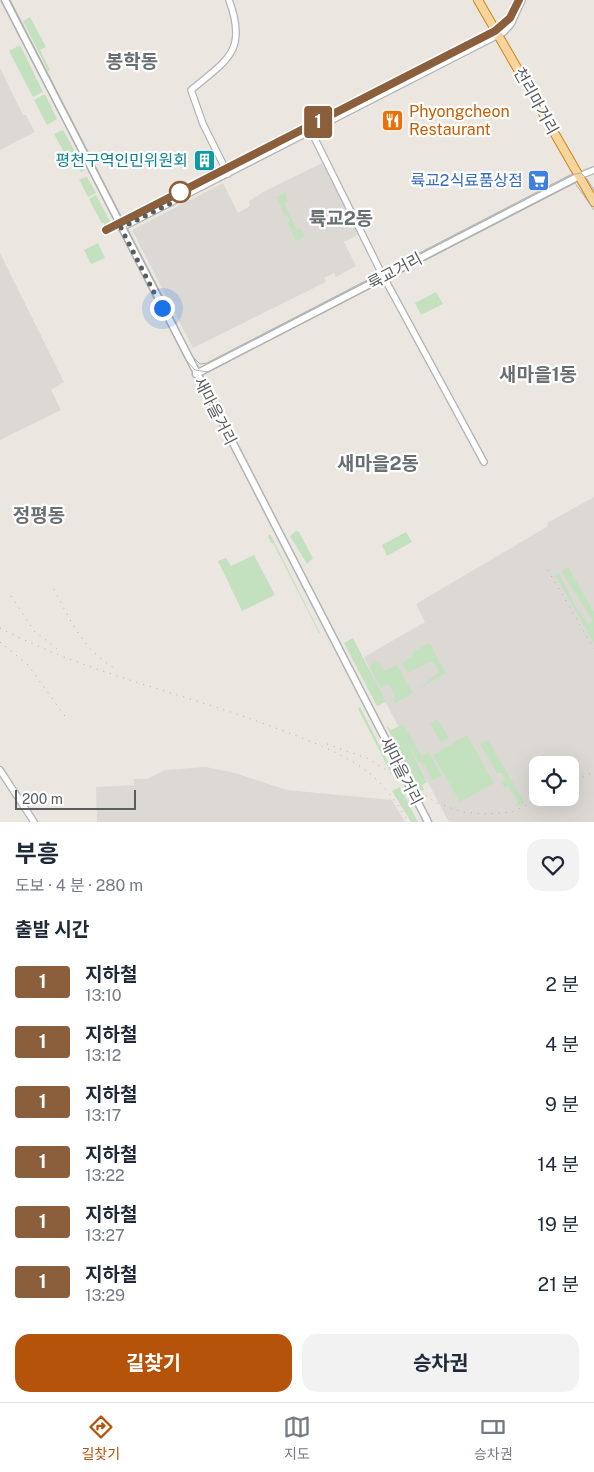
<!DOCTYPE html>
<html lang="ko">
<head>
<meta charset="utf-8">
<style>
  :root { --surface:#fff; --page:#f2f2f3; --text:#1f2937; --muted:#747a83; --line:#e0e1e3; --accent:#b45309 }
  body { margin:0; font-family:"Public Sans","Noto Sans KR",sans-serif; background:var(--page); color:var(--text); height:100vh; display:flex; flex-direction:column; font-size:19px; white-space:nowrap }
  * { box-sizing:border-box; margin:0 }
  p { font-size:16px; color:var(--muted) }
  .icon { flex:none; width:28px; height:28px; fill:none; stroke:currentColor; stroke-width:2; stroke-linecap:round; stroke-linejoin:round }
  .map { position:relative; height:822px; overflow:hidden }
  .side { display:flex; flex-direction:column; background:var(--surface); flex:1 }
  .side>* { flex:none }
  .badge { padding:0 10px; border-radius:4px; font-size:18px; line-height:32px }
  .tools { position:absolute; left:529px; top:756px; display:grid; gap:10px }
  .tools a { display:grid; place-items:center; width:50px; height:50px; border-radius:10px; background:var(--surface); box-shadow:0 5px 20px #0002; font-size:25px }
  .scale { position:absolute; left:15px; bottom:12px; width:121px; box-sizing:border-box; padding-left:5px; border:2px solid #595d60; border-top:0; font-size:14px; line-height:18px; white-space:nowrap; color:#595d60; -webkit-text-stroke:4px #fff; paint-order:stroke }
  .you { position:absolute; width:25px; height:25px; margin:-12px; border:4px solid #fff; border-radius:50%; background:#1a73e8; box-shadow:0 0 0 8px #1a73e833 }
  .map>.badge { position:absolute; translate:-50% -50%; box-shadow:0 0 0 2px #fff }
  h2 { padding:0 15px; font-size:19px; line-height:45px }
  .round { display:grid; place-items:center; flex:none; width:52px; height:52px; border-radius:15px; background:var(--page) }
  .head { display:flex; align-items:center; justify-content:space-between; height:85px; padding:0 15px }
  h1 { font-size:24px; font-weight:700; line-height:38px }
  .button { display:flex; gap:10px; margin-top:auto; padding:10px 15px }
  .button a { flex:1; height:58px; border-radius:15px; background:var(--accent); color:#fff; font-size:20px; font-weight:700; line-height:58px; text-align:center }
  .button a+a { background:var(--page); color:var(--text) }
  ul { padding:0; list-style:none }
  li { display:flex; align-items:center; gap:15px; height:60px; padding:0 15px }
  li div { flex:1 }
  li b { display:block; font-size:19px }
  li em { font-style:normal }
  li .badge { min-width:55px; font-weight:700; text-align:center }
  .tab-bar { display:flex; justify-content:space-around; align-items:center; height:70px; border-top:1px solid var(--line); background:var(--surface); font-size:14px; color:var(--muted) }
  .tab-bar a { display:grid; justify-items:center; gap:2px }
  .tab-bar .current { color:var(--accent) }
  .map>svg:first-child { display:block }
  .industrial { fill:#dcd9d5; fill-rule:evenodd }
  .green { fill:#c3e1be }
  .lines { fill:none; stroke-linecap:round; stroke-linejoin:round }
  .tertiary-casing { stroke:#b1b4b7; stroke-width:8 }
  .secondary-casing { stroke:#b0b4b7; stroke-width:9 }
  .trunk-casing { stroke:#d77f14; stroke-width:10 }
  .tertiary { stroke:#fff; stroke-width:5.5 }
  .secondary { stroke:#fff; stroke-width:6 }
  .trunk { stroke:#f5d59c; stroke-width:8 }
  .tram { stroke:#afb0b0; stroke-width:1 }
  .rail { stroke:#afb0b0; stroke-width:1; stroke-dasharray:1 6; stroke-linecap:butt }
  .line-casing { stroke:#fff; stroke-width:11 }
  .line { stroke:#8b5e3c; stroke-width:8 }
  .walk { stroke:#595d60; stroke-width:5; stroke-dasharray:0 9 }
  .stop-dot { fill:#fff; stroke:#8b5e3c; stroke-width:2.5 }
  .labels { text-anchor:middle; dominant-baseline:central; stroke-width:4.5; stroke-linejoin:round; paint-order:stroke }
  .street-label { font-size:16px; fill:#595d60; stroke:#fff }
  .food-label { font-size:16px; fill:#c56008; stroke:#fff; text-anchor:start }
  .culture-label { font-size:16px; fill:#0d838f; stroke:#fff; text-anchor:end }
  .shop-label { font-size:16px; fill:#366cbe; stroke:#fff; text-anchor:end }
  .quarter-label { font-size:19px; font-weight:bold; fill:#6a6f72; stroke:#fff }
</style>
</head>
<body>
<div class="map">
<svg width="594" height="822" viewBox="0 0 594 822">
  <rect width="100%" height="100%" fill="#ebe7e0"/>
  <path class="industrial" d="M0 68 23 115H26L35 132 0 150Z
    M322 163 359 234 344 242 356 266 336 277 334 273 324 278 326 282 193 348 132 230 223 183 238 213 250 206 249 201 267 190Z
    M0 253 64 382 51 390 61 410 0 440Z
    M594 497V822H449L379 690 364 657 425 622 416 604 548 526 547 523ZM538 765H570V798H538Z
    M206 767 235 773 287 790 392 800 405 822H97L96 787 134 785V779H147L165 770Z"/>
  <path class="green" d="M30 17 46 47 40 50 50 70 48 71 23 21Z
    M20 45 43 92 33 97 9 51Z
    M45 94 57 119 47 125 34 100Z
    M63 130 85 170 81 172 75 163 71 165 54 134Z
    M87 177 96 193 88 197 79 179Z
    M285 193 288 201 284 203 297 230 301 229 305 237 296 241 287 222 290 221 287 215 285 216 276 197Z
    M96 195 113 227H112L101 222 89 199Z
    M98 243 105 258 91 264 84 250Z
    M436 292 443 304 421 315 415 303Z
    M296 531 299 532 313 558 307 564 290 536Z
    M406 532 412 542 387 556 382 545Z
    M270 534 320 633H319L273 543H271L268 536Z
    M254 555 275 595 242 611 218 561 226 558 231 566Z
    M568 567 594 612V643L555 575 559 573 576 607 588 624 593 621 561 571Z
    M353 638 386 702 377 706 344 643Z
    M427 644H430L446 673 418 689 439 672 433 662 427 663 408 673 402 663 412 656 413 652Z
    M378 660 384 671 397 665 413 693 395 703 394 700 396 699 389 684 381 688 370 667Z
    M360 707 392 770 390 771 358 709Z
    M437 719 449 738 441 742 430 724Z
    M403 724 422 756 429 753 442 775 433 780 423 763 418 761 406 740 427 782 422 785 424 790 420 792 386 725 391 730Z
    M467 735 494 783 460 802 433 755Z
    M488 740 525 803 515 807 518 802 508 786 504 787 502 783 505 780 502 773H497L480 744Z
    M400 787 418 822H411L392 791Z"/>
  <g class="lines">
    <defs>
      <path id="tertiary" d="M311 131 381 272 484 462
        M228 174 203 124 191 90C227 60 248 51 229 0
        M579 176 594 170
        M121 228 504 32 511 24 522 0
        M0 770 34 822"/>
      <path id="secondary" d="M5 0 428 822
        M196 374 579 176"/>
      <path id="trunk" d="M478 0 594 202"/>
    </defs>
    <use href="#tertiary" class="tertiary-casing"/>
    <use href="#secondary" class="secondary-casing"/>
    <use href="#trunk" class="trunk-casing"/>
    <use href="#tertiary" class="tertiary"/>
    <use href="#secondary" class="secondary"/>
    <use href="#trunk" class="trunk"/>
    <path class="tram" d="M1 0 186 360 195 370 208 372 575 183 594 210
      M10 0 177 325
      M194 358 200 364 207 363 570 175 581 173 587 179 594 190"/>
    <path class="rail" d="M548 570 594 649
      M54 589C71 622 84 652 118 670
      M11 596 34 631 60 651
      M0 628C80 670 169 690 254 720 289 733 339 750 368 772 385 786 398 803 408 822
      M0 642 28 665 67 719
      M327 744 369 759 437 803 462 812 486 814 512 812 541 798
      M570 783 594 772"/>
  </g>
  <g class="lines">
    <defs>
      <path id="line" d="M106 230 495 31 510 18 519 0"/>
    </defs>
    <use href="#line" class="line-casing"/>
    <use href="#line" class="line"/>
    <path class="walk" d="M162 308 121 228 186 196 180 192"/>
  </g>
  <defs>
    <symbol id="restaurant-square" viewBox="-11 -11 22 22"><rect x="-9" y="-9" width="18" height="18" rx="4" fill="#e8710a" stroke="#fff"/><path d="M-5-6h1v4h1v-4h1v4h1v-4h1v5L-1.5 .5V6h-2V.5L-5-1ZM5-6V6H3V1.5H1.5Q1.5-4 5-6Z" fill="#fff"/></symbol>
    <symbol id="building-square" viewBox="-11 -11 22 22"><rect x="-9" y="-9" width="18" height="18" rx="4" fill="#0f9aa8" stroke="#fff"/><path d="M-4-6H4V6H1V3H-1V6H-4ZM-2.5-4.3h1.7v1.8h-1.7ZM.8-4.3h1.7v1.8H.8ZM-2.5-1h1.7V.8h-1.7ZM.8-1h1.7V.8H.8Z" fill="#fff"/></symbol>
    <symbol id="supermarket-square" viewBox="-11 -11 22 22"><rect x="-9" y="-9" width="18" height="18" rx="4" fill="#3f7fe0" stroke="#fff"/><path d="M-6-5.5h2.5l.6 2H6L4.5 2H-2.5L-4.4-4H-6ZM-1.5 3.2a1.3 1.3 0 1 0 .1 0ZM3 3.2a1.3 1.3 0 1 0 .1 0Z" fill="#fff"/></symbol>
  </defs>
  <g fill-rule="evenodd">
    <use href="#restaurant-square" x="380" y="108" width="25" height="25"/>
    <use href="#building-square" x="192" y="148" width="25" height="25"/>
    <use href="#supermarket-square" x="526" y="168" width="25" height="25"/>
  </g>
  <circle class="stop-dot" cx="180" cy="192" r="10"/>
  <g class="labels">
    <g class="street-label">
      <text transform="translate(536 101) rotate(61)">천리마거리</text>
      <text transform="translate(395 271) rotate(-28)">륙교거리</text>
      <text transform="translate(215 411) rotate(63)">새마을거리</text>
      <text transform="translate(401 771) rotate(63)">새마을거리</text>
    </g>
    <g class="food-label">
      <text x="409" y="111">Phyongcheon<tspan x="409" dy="18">Restaurant</tspan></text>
    </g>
    <g class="culture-label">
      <text x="188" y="160">평천구역인민위원회</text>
    </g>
    <g class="shop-label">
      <text x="523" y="180">륙교2식료품상점</text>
    </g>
    <g class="quarter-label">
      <text x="132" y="61">봉학동</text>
      <text x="341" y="218">륙교2동</text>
      <text x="538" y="374">새마을1동</text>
      <text x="378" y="463">새마을2동</text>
      <text x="39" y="515">정평동</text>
    </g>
  </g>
</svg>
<div class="tools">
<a><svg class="icon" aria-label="locate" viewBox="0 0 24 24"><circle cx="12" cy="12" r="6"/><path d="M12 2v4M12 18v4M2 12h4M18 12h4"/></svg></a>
</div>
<div class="scale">200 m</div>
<div class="you" style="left:162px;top:308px"></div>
<b class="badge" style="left:318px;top:122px;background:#8b5e3c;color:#fff">1</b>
</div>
<section class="side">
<div class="head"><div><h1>부흥</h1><p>도보 · 4 분 · 280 m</p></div><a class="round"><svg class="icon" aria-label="heart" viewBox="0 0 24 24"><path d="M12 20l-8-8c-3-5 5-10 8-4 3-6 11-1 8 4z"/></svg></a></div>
<h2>출발 시간</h2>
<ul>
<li><span class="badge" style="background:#8b5e3c;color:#fff">1</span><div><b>지하철</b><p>13:10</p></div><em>2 분</em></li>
<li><span class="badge" style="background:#8b5e3c;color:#fff">1</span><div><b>지하철</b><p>13:12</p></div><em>4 분</em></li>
<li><span class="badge" style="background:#8b5e3c;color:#fff">1</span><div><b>지하철</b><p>13:17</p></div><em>9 분</em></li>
<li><span class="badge" style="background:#8b5e3c;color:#fff">1</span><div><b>지하철</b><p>13:22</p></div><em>14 분</em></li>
<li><span class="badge" style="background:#8b5e3c;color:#fff">1</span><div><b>지하철</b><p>13:27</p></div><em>19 분</em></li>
<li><span class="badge" style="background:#8b5e3c;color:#fff">1</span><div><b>지하철</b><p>13:29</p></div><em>21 분</em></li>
</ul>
<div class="button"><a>길찾기</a><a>승차권</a></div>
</section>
<nav class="tab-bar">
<a class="current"><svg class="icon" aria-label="directions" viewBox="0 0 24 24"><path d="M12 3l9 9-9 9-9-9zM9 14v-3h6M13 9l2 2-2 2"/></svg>길찾기</a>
<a><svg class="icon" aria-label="map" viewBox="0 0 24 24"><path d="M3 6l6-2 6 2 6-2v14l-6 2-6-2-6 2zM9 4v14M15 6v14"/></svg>지도</a>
<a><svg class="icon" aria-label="tickets" viewBox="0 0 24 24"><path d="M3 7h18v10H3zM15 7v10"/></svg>승차권</a>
</nav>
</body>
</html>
